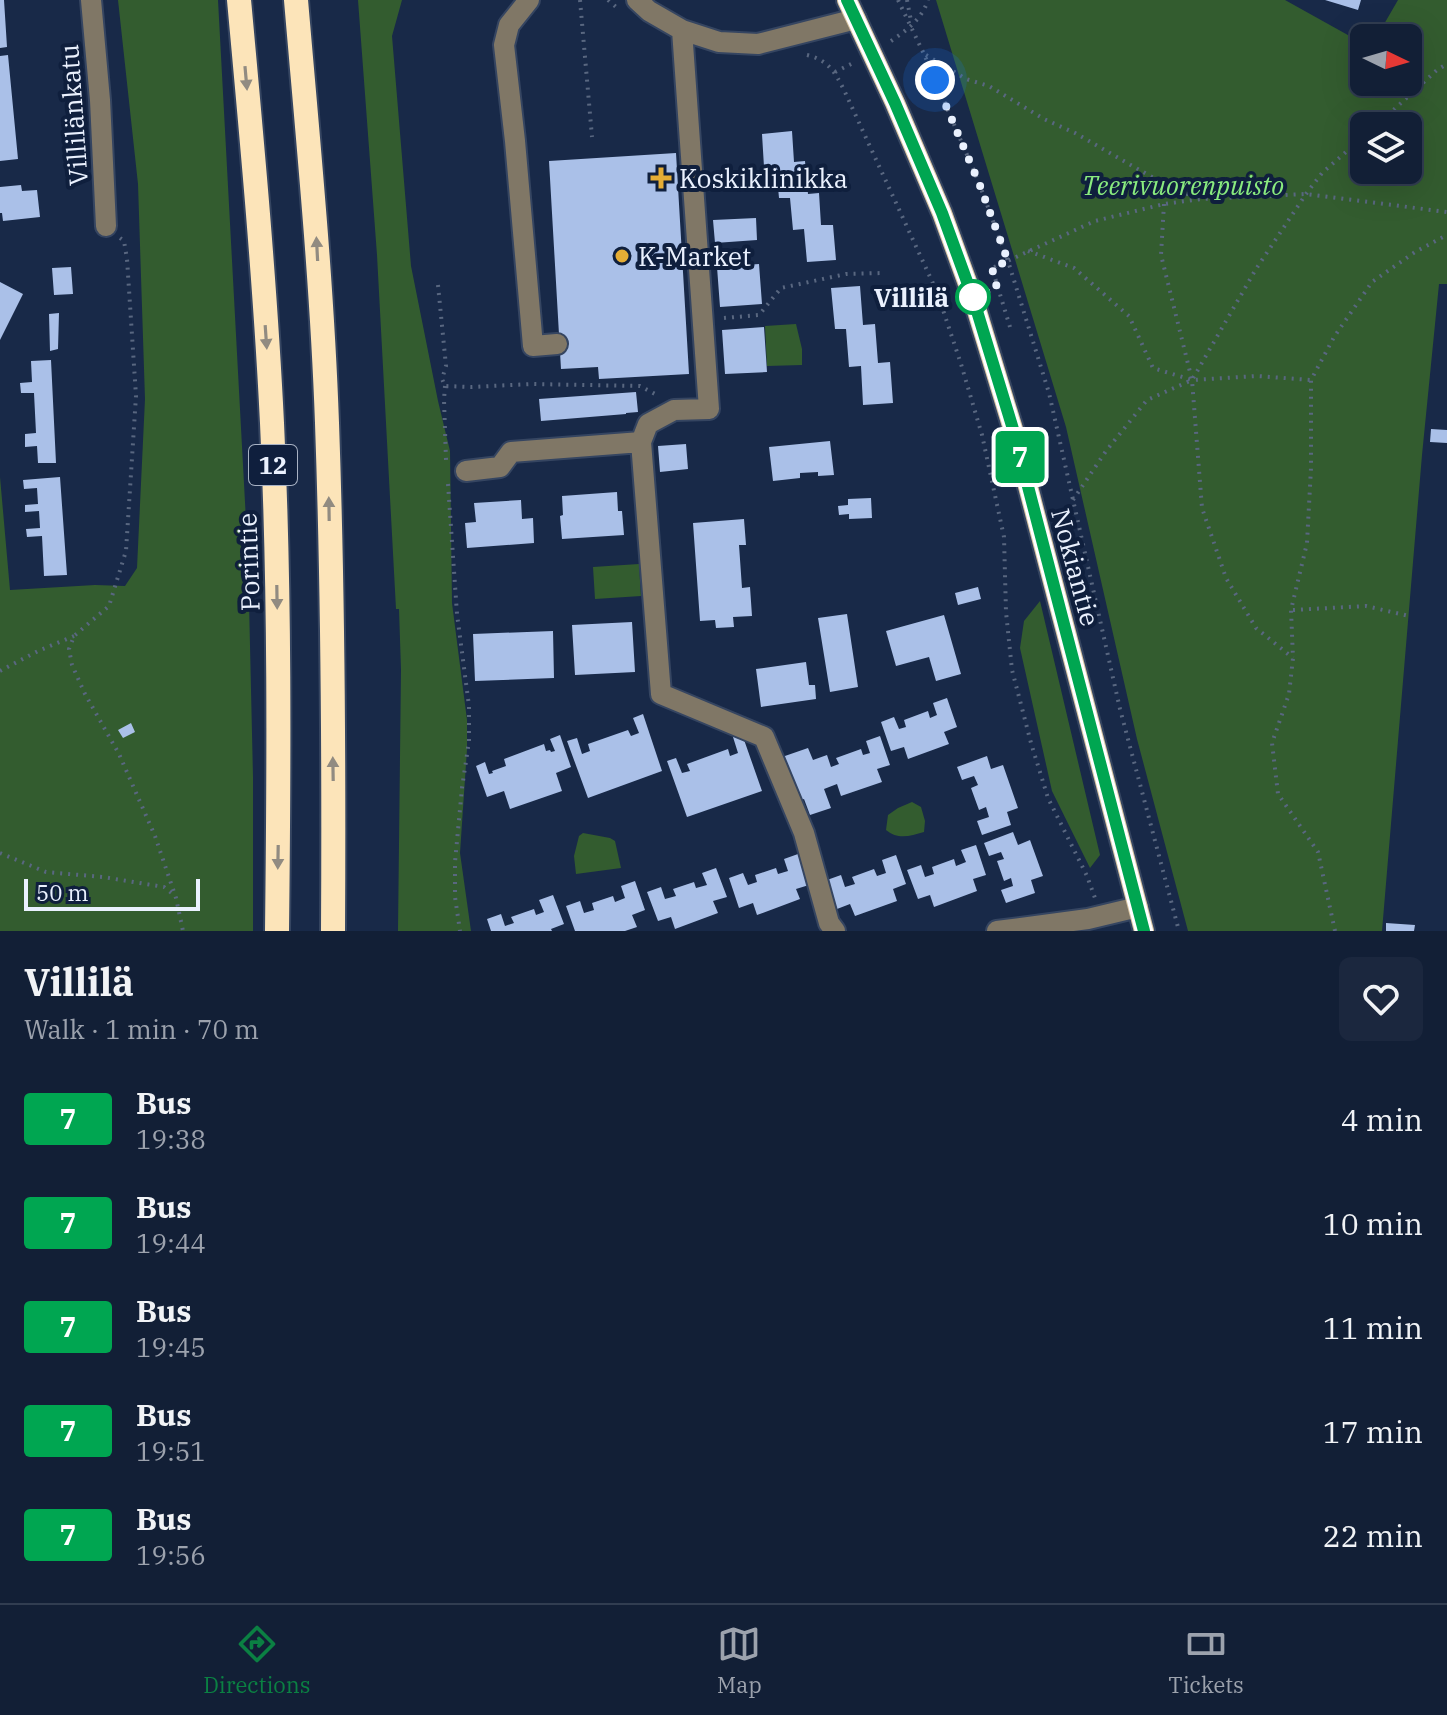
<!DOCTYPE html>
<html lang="en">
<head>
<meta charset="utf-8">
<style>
  :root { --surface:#121f36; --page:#1b273e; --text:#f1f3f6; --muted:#9ca2ad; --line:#313d51; --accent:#0b8043 }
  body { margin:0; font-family:"IBM Plex Serif",serif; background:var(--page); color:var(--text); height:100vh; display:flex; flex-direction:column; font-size:30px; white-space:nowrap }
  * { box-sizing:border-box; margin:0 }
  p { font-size:26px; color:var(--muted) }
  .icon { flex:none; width:44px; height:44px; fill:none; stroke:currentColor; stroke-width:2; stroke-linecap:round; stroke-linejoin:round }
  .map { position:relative; height:931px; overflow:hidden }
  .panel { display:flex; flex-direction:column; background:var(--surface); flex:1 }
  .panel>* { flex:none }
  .badge { padding:0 16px; border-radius:6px; font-size:28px; line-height:52px }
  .needle { width:52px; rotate:95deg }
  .fabs { position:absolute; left:1350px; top:24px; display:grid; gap:16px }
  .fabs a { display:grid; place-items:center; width:72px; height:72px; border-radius:12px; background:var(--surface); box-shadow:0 8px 32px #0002,0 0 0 2px var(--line); font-size:40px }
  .scale { position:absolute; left:24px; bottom:20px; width:176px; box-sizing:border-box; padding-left:8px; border:4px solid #eaf1fe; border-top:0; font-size:22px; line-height:28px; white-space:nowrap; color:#eaf1fe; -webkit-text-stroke:6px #0f1f3d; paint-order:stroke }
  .you { position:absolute; width:40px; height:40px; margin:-20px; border:6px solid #fff; border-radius:50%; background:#1a73e8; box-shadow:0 0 0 12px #1a73e833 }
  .map>.badge { position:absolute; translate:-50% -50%; box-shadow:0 0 0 4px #fff }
  .round { display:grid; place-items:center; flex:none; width:84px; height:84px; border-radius:12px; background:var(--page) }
  .overview { display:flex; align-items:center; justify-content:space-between; height:136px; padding:0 24px }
  h1 { font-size:38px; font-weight:800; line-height:60px }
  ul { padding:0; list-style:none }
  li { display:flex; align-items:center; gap:24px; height:104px; padding:0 24px }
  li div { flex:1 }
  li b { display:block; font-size:30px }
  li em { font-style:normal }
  li .badge { min-width:88px; font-weight:700; text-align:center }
  .menu { display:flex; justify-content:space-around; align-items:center; height:112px; border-top:2px solid var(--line); background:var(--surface); font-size:22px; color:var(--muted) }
  .menu a { display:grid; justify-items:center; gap:4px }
  .menu .current { color:var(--accent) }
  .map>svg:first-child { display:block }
  .green { fill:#335c2f; fill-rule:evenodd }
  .building { fill:#aac0e8 }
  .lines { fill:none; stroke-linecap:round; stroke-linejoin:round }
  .minor-casing { stroke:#354561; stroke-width:24 }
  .major-casing { stroke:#354561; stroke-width:24 }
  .highway-casing { stroke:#354561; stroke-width:28 }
  .path { stroke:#596780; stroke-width:4; stroke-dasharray:2 6; stroke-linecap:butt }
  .minor { stroke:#807766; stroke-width:20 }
  .major { stroke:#d9c5a2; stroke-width:20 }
  .highway { stroke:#fce4b9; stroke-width:24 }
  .oneway { fill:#918b81 }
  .line-casing { stroke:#fff; stroke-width:18 }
  .line { stroke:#00a651; stroke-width:12 }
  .walk { stroke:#eaf1fe; stroke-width:8; stroke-dasharray:0 14.4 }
  .poi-dot { fill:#e5ad35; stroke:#0f1f3d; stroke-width:3 }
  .stop-dot { fill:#fff; stroke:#00a651; stroke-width:4 }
  .labels { text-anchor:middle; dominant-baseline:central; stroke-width:8; stroke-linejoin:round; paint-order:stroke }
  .shield { fill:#0f1f3d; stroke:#a8b2c4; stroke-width:2 }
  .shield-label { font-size:24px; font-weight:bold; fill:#eaf1fe }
  .street-label { font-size:26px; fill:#eaf1fe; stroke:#0f1f3d }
  .poi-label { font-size:26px; fill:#eaf1fe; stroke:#0f1f3d; text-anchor:start }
  .park-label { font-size:26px; font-style:italic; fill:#89eb7f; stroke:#0f1f3d }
  .stop-label { font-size:26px; font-weight:bold; fill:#eaf1fe; stroke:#0f1f3d; text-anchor:end }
</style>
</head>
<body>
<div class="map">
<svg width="1447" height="931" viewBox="0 0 1447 931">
  <rect width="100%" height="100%" fill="#182948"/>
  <path class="green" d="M118 0H218L248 558 253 777V931H0V477L10 590 95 585 125 586 137 568 145 399 138 184Z
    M358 0H402L392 36 411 266 438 401 450 451 452 603 467 720V749L460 853 471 931H398L401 670 399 609H396L377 255Z
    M936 0H1285L1364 44V82H1408V38H1376L1398 0H1447V284H1439L1422 455 1382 931H1188L1137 739 1066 427ZM1408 126V170H1364V126Z
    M796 324 802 349V365L767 366 765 326Z
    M639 564 641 596 595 599 593 567Z
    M1040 601 1100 855 1090 868 1052 791 1020 648 1024 621Z
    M912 802 921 807 925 821 924 832C910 836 898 840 886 830L888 815 898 808Z
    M583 833 610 838 615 841 621 868 576 874 574 856 579 836Z"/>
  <path class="building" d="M0 0H4L7 47 0 48Z
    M1325 0H1361L1358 10Z
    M8 55 18 159 0 161V56Z
    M792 131 794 162 805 161 808 194 819 193 821 225H833L836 260 807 262 804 229 793 230 790 198H779L776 166 764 167 762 134Z
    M676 153 689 374 599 379 598 367 561 369 549 161Z
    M21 185 22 191 37 190 40 217 3 221 2 213H0V187Z
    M756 218 757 240 715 243 713 220Z
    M759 264 762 304 720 307 717 267Z
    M71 267 73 294 54 295 52 268Z
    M0 282 23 294 0 340Z
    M860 286 863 325 875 324 878 363 890 362 893 403 863 405 861 366 849 367 846 329H835L831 288Z
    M59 313 58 349 50 351 49 314Z
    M764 327 767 372 725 374 722 330Z
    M51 360 56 463H38L37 446 25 447V434L36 433 34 393H21L20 383 32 382 31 361Z
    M636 392 638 412 626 413V414L541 421 539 399Z
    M1431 429 1447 430V443L1430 442Z
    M830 441 834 475 818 476V472L800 473V478L773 481 769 447Z
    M686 444 688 469 660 472 658 446Z
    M60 477 67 575 44 576 42 536 27 537 26 529 40 528 39 511 25 512V505L38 504 37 488 24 489 23 480Z
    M617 492 618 511H622L624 535 562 539 560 516 563 515 562 496Z
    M871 498 872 518 849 519V514L839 515 838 506 848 505V499Z
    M521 500 522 519 533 518 534 543 467 548 465 523 476 522 474 503Z
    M744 519 746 545H739L742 588 750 587 752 616 733 617 734 627 716 628 715 620 700 621 693 523Z
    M978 587 981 599 958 605 955 593Z
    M847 614 858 687 830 692 818 618Z
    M944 615 961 674 936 681 929 657 896 666 886 631Z
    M632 622 635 672 575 675 572 625Z
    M553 631 554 678 475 681 473 634Z
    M806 662 809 685H815L816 699 761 707 756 669Z
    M947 698 957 727 944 732 949 744 908 759 904 747 891 751 881 722 894 717 899 729 906 727 904 720 928 711 930 718 937 715 933 703Z
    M643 714 662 771 588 798 567 741 577 738 582 754 590 751 588 744 628 730 631 736 639 733 633 718Z
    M131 723 135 732 123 738 118 730Z
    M742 734 762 791 687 817 667 761 676 758 682 773 690 771 687 764 728 749 730 756 738 753 733 737Z
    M560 735 571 767 556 773 562 791 510 809 504 791 487 797 476 766 485 762 489 774 493 773 492 771 506 766 504 759 544 744 546 751 550 750 551 752 555 751 550 739Z
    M880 736 890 765 877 769 882 782 841 796 837 784 824 789 831 808 810 815 804 799 798 801 782 757 808 748 813 760 827 755 831 767 839 764 836 758 861 749 863 755 870 753 866 741Z
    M987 756 991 769 1003 765 1018 808 1007 812 1011 825 982 835 977 821 989 817 986 807 979 810 971 788 978 785 974 776 962 780 957 767Z
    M1013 832 1018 845 1030 840 1043 876 1031 880 1035 893 1006 903 1001 890 1013 886 1011 878 1004 881 997 861 1004 859 1001 852 989 856 984 843Z
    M976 845 986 875 973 879 977 891 934 907 930 895 918 899 907 870 921 865 925 877 934 874 932 867 954 859 956 866 966 862 961 850Z
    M798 854 809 885 796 889 800 899 757 915 753 903 739 908 729 878 743 873 748 885 757 882 755 875 776 868 778 874 788 871 784 859Z
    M896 855 906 884 893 889 897 901 855 916 850 904 837 909 827 880 841 875 845 887 855 884 852 877 874 869 877 876 886 873 882 860Z
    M716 868 727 897 713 901 718 913 675 929 671 917 658 921 647 892 661 887 665 899 676 896 673 889 694 882 696 888 707 885 702 873Z
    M635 881 645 910 632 915 637 927 625 931H575L566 906 580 901 584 913 594 910 592 903 613 896 615 902 625 898 621 886Z
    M553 895 564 924 551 929 552 931H491L487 919 501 914 505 926 514 923 511 917 534 909 536 915 544 912 539 900Z
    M1386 923 1415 925 1414 931H1386Z"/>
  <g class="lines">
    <defs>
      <path id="minor" d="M91 0 100 100 106 226
        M529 0 509 25 504 45 515 141 533 346 557 344
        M637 0 649 11 682 30 719 42 758 44 856 19
        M682 30 709 409 674 410 648 424 641 442 661 694 764 737 804 833 829 923 835 931
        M466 471 500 467 511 452 641 442
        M997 931 1088 919 1138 907"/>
      <path id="major" d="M847 0 895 103 942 213 973 298 1013 429 1144 931"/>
      <path id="highway" d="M239 0C252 141 265 281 272 423 280 592 279 762 277 931
        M296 0C308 141 322 281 327 423 333 592 334 762 333 931"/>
    </defs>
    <use href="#minor" class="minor-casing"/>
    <use href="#major" class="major-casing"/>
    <use href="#highway" class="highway-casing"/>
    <path class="path" d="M580 0 592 137
      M608 0 616 7
      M898 0 924 54 979 183 1008 261 1049 393 1120 709 1179 931
      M907 0 911 21
      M891 41C907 30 922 19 928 0
      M807 55C828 60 835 72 844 90L937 292 961 364 982 435 1004 537 1006 612 1012 670 1031 743 1048 798 1087 876 1095 898
      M926 55 966 79 989 86 1044 119 1075 133 1171 188 1198 198
      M835 72 855 62
      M1376 126 1437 70 1447 64
      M1164 204 1161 255 1192 380 1202 508 1226 578 1256 628 1293 658
      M120 238 124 241 127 259 136 396 126 551 109 606 74 636 69 649 72 665 85 694 119 754 155 836 176 898 183 931
      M1028 251 1074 268 1129 316 1153 368 1192 380 1257 376 1311 380
      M438 285 446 366 442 379 445 386 471 387 532 384 640 386 657 395
      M724 318 759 315 781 288 846 274 883 273
      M1010 327 992 268 1095 221 1164 204 1201 199 1306 194 1447 212
      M445 386 444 400 446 460
      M448 484 457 614 469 706V741L462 788 455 862V897L460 931
      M1073 500 1106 451 1147 400 1192 380 1256 269 1306 194 1322 173 1364 136
      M1056 518 1075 510
      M1293 610 1366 606 1409 616
      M0 671 38 651 74 636
      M0 853 46 872 103 877 164 887 174 895
      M1335 931 1318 852 1278 794 1272 743 1289 694 1293 658 1291 610 1307 543 1311 468V380L1334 337 1372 282 1415 252 1447 235"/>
    <use href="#minor" class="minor"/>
    <use href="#major" class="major"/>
    <use href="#highway" class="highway"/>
  </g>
  <defs><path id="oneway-solid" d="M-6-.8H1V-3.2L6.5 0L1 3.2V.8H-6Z" transform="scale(2)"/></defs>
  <g class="oneway">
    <use href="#oneway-solid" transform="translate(246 78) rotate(85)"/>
    <use href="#oneway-solid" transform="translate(317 249) rotate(-93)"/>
    <use href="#oneway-solid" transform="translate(266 337) rotate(86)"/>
    <use href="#oneway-solid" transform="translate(329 509) rotate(-91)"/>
    <use href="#oneway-solid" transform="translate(277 597) rotate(89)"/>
    <use href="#oneway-solid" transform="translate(333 769) rotate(-91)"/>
    <use href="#oneway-solid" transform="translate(278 857) rotate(91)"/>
  </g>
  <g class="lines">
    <defs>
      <path id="line" d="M847 0 895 103 942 213 973 298 1013 429 1144 931"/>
    </defs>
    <use href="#line" class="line-casing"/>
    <use href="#line" class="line"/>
    <path class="walk" d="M935 80 979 183 1008 261 992 268 997 288 973 297"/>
  </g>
  <g class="poi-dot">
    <path d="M657 166h8v8h8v8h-8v8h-8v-8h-8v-8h8z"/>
    <circle cx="622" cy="256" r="8"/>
  </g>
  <circle class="stop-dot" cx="973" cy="297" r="16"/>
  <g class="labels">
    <rect class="shield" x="249" y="445" width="48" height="40" rx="6"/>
    <g class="shield-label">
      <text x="273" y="465">12</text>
    </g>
    <g class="street-label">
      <text transform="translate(73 115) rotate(-94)">Villilänkatu</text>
      <text transform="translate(248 562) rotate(-92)">Porintie</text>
      <text transform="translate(1076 567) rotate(75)">Nokiantie</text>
    </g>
    <g class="poi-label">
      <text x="679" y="178">Koskiklinikka</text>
      <text x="638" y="256">K-Market</text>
    </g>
    <g class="park-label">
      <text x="1183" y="185">Teerivuorenpuisto</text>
    </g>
    <g class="stop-label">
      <text x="949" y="297">Villilä</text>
    </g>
  </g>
</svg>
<div class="fabs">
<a><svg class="needle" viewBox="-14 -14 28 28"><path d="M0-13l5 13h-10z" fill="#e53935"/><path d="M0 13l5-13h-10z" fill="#9ca2ad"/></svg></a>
<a><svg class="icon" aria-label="layers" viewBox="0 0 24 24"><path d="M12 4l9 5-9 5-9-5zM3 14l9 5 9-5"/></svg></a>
</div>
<div class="scale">50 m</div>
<div class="you" style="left:935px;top:80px"></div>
<b class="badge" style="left:1020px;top:457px;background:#00a651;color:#fff">7</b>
</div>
<section class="panel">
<div class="overview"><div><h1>Villilä</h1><p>Walk · 1 min · 70 m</p></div><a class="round"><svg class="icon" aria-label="heart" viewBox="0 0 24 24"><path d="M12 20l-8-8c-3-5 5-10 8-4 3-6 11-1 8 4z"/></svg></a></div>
<ul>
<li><span class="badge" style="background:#00a651;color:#fff">7</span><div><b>Bus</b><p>19:38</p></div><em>4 min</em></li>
<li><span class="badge" style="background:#00a651;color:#fff">7</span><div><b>Bus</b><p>19:44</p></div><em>10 min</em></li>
<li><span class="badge" style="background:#00a651;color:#fff">7</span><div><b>Bus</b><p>19:45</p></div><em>11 min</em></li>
<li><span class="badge" style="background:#00a651;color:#fff">7</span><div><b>Bus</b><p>19:51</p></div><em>17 min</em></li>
<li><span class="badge" style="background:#00a651;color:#fff">7</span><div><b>Bus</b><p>19:56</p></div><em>22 min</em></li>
</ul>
</section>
<nav class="menu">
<a class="current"><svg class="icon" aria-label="directions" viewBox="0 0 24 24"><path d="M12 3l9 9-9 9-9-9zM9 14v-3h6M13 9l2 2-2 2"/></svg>Directions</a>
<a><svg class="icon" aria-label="map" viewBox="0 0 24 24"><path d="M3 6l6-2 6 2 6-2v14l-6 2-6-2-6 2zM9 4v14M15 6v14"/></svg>Map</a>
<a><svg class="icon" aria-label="tickets" viewBox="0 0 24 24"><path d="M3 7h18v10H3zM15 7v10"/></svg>Tickets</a>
</nav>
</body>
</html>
